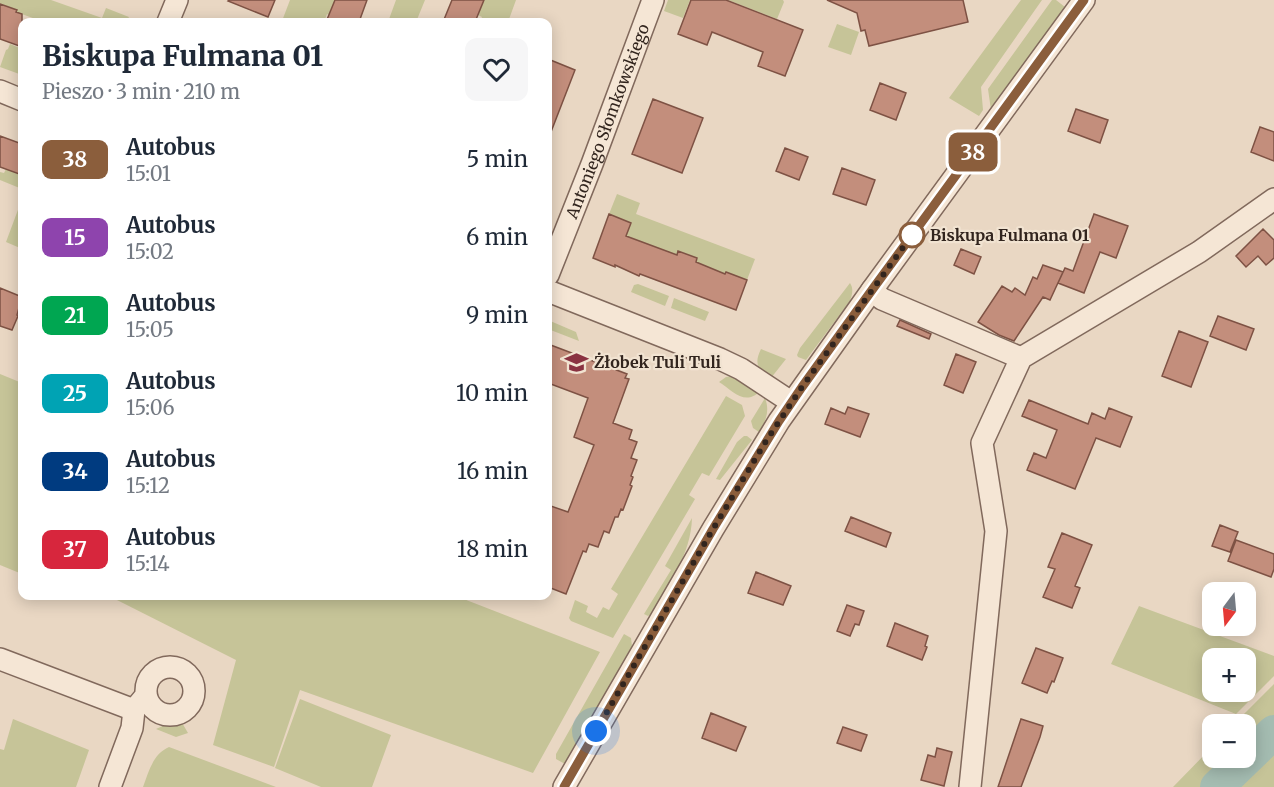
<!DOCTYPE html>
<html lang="pl">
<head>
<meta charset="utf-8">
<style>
  :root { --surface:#fff; --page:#f6f6f7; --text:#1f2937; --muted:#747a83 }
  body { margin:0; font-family:Merriweather,serif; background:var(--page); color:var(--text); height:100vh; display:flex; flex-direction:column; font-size:22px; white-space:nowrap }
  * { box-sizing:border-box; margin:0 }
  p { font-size:20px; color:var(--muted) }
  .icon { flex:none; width:33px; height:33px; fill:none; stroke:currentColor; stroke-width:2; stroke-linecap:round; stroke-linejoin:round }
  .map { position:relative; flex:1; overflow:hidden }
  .side { position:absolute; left:18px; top:18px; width:534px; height:582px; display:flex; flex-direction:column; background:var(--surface); border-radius:12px; box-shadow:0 3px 15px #0003 }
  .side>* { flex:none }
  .badge { padding:0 12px; border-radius:9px; font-size:21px; line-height:39px }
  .needle { width:39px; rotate:196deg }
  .tools { position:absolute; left:1202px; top:582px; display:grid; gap:12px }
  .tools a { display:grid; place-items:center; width:54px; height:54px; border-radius:12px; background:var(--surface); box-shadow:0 3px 15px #0003; font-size:30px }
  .you { position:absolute; width:30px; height:30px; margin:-15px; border:4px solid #fff; border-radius:50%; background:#1a73e8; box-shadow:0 0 0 9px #1a73e833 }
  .map>.badge { position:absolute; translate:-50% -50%; box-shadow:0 0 0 3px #fff }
  .round { display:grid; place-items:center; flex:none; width:63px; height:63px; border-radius:12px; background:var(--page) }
  .head { display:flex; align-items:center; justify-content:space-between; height:102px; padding:0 24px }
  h1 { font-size:28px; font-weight:800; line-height:45px }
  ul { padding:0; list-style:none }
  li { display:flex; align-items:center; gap:18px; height:78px; padding:0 24px }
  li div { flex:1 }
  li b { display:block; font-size:22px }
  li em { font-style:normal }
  li .badge { min-width:66px; font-weight:700; text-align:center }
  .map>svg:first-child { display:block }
  .green { fill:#c6c498; fill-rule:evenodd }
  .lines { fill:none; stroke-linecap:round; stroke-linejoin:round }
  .river { stroke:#a4bcb1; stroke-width:34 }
  .building { fill:#c38e7c; stroke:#7e5244; stroke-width:1.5 }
  .minor-casing { stroke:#81695c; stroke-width:24 }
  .minor { stroke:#f5e6d5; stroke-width:21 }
  .line-casing { stroke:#fff; stroke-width:14 }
  .line { stroke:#8b5e3c; stroke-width:9 }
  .walk { stroke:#32251e; stroke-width:6; stroke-dasharray:0 10.8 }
  .stop-dot { fill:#fff; stroke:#8b5e3c; stroke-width:3 }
  .labels { text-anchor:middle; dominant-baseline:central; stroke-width:4.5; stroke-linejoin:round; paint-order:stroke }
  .street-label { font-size:16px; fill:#32251e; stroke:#f1e3d1 }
  .stop-label { font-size:16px; font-weight:bold; fill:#32251e; stroke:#f1e3d1; text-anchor:start }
  .poi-label { font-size:16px; font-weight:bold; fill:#32251e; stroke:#f1e3d1; text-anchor:start }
</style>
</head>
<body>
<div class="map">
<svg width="1274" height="787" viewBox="0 0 1274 787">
  <rect width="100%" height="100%" fill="#e9d7c3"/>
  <path class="green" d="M0 0H51L102 18 106 8 129 17 126 22H58L48 19 46 22H44L16 12 17 10 0 4Z
    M290 0H335L329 15 327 14 324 22H285L282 21Z
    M396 0H425L416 22H388Z
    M484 0H516L508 22H480L482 17 478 15Z
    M668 0H690L683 18 664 11Z
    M728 0H783L784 2 777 19Z
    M1021 0H1042L981 87 983 110 979 116 949 98Z
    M1052 0H1056L1065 7 991 110 988 89Z
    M837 24 859 32 851 55 828 47Z
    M10 44 22 49V75L0 67 6 50 8 49Z
    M6 169 22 175V189L0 180V172L4 173Z
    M617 194 640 203 636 214 755 259 747 280 726 272 725 274 696 262 697 258 679 251 677 255 626 236 631 223 609 214Z
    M22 199V229L19 238 22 240 20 248 6 242Z
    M850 283C854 289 852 295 850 301L806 360 798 357 797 355 800 348Z
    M638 284 669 296 665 306 631 292 634 285Z
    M674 298 709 312 705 321 671 308Z
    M548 320 576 332 579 341 548 329Z
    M761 349 786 359 771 378C757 370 754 363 761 349Z
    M0 374 22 383V574L0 565Z
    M733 376 760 391C745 407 732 390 719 382L726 377Z
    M726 396 742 405 745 416 709 476 702 473 689 495 695 499 613 638 571 621 569 618 575 600 588 606 586 612 597 618 603 607 609 610 618 594 611 589Z
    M765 398C770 411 766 421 759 432L753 428 751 421Z
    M744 436H747L752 440 720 480 716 479 737 442Z
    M692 518C691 554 669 584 652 614L648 616 644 614 671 570 665 566Z
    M109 596H456L600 652 533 773 300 690 274 767 213 745 236 660Z
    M1139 606 1274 656V676L1236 714 1111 664ZM1212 658H1245V692H1212Z
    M624 634 631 638 632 646 565 764 556 759V754Z
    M1274 684V787H1173L1212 747V758H1245V724H1234Z
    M300 699 391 735 372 787H321L275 768Z
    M13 719 89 750 76 787H0V749L4 750Z
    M181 721 188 733 176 737 156 729 167 724Z
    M169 747 276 787H143C149 771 153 754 169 747Z"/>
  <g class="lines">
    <path class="river" d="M1217 787 1274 732"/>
  </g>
  <path class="building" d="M229 0H275L268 17 228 1Z
    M335 0H367L359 22H326Z
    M452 0H484L475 22H443Z
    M691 0H726L803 30 785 76 758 66 763 52 712 32 707 45 678 34Z
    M827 0H963L968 22 869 46 865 30 861 31 857 13Z
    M0 4 17 10 16 12 22 14V47L0 39Z
    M548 59 575 70 549 137H548Z
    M880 83 906 93 896 120 870 110Z
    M653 99 703 118 682 173 632 154Z
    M1076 109 1108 120 1100 143 1068 131Z
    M1260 127 1274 132V161L1251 152Z
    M0 136 22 144V175L0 167Z
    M785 148 808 157 799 180 776 171Z
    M842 168 875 180 866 205 833 194Z
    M609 214 631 223 626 236 677 255 678 251 697 258 696 262 725 274 726 272 747 280 736 310 640 274 639 276 615 265V267L593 258Z
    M1094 214 1128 226 1116 258 1100 252 1084 293 1058 283 1065 268 1073 271Z
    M1263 229 1274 240V258L1266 265 1258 256 1246 267 1236 256Z
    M961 249 981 257 974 274 954 265Z
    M1043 265 1063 272 1050 300 1043 297 1014 341 999 335 978 322 1002 286 1012 292 1015 288 1025 295 1033 277 1037 279Z
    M0 288 22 297 17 315 18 316 12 330 0 326Z
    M1218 316 1254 329 1246 350 1210 336Z
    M900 320 931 334 929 339 897 326Z
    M1179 331 1208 342 1191 387 1162 376Z
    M548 344 627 374 625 378 629 379 613 423 632 430 629 439 637 442 631 458 637 460 631 476 633 477 630 485 632 486 623 510 621 509 618 517H615L609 533 604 531 598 547 589 544 586 552 583 551 566 594 548 587V505L568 512 594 445 574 437 588 398 548 383Z
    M956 354 976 362 963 393 944 385Z
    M1029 400 1088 424 1092 413 1105 419 1109 408 1132 417 1120 447 1096 438 1075 489 1027 470 1034 453 1046 458 1057 430 1022 416Z
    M848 407 869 414 860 437 825 424 831 408 845 414Z
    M851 517 891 533 886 547 845 531Z
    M1220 525 1238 532 1230 552 1212 546Z
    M1062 533 1092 545 1075 586 1080 588 1072 608 1043 597 1055 569 1048 567Z
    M1236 540 1274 554V569L1271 577 1228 561Z
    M756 572 791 586 783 605 748 593Z
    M847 605 864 611 859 625 855 624 850 636 837 631Z
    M895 623 928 636 925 646 927 647 922 660 887 646Z
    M1036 648 1063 658 1054 682 1052 681 1047 693 1022 683Z
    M711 713 746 727 736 751 702 738Z
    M1021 719 1043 726 1040 737 1021 787H998Z
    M843 727 867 735 861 751 837 743Z
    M937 748 952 752 944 786 921 780 928 755 935 757Z"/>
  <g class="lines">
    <defs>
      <g id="minor">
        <path d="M168 22 177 0"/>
        <path d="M0 91 22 100"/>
        <path id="s1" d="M548 275 592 164 653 0"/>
        <path d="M872 290 882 299 1021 358"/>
        <path d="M548 291 720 359 741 369 791 402"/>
        <path d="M0 659 134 710"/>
        <circle cx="170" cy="691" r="24"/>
        <path d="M110 787 132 728 134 710 143 699"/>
        <path d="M564 787 713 529 779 421 872 290 1084 0"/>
        <path d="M970 787 996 531 982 443 1021 358 1199 252 1274 199"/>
      </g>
    </defs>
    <use href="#minor" class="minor-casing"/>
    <use href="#minor" class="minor"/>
  </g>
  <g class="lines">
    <defs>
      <path id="line" d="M564 787 713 529 779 421 802 387 872 290 1084 0"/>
    </defs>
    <use href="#line" class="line-casing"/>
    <use href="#line" class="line"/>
    <path class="walk" d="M596 731 713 529 766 441 802 387 912 235"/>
  </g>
  <defs>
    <symbol id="school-bare" viewBox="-9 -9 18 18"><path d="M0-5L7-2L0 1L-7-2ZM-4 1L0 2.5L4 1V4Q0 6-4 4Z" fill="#8a3241" stroke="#f1e3d1" stroke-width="2.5" paint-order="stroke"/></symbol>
  </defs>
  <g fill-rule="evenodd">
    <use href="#school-bare" x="560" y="346" width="33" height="33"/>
  </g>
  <circle class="stop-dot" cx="912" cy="235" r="12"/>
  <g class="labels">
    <g class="street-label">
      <text stroke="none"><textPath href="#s1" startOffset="165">Antoniego Słomkowskiego</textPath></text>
    </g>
    <g class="stop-label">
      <text x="930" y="235">Biskupa Fulmana 01</text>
    </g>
    <g class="poi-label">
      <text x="594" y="362">Żłobek Tuli Tuli</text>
    </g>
  </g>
</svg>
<div class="tools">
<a><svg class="needle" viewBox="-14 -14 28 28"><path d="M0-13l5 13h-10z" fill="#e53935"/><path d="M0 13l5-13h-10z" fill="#747a83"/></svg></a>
<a>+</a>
<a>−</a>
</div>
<div class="you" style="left:596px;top:731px"></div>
<b class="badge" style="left:973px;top:152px;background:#8b5e3c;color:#fff">38</b>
<section class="side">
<div class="head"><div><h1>Biskupa Fulmana 01</h1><p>Pieszo · 3 min · 210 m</p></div><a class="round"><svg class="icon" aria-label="heart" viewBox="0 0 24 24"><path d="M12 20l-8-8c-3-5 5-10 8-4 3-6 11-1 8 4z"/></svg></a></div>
<ul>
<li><span class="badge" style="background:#8b5e3c;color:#fff">38</span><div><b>Autobus</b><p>15:01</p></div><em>5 min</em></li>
<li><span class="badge" style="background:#8e44ad;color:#fff">15</span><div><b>Autobus</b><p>15:02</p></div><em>6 min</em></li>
<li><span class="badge" style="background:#00a651;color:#fff">21</span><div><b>Autobus</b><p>15:05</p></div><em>9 min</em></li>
<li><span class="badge" style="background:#00a3b4;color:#fff">25</span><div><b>Autobus</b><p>15:06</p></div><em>10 min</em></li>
<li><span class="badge" style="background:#003b80;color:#fff">34</span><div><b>Autobus</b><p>15:12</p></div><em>16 min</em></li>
<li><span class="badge" style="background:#d7263d;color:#fff">37</span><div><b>Autobus</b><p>15:14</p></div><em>18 min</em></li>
</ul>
</section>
</div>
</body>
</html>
